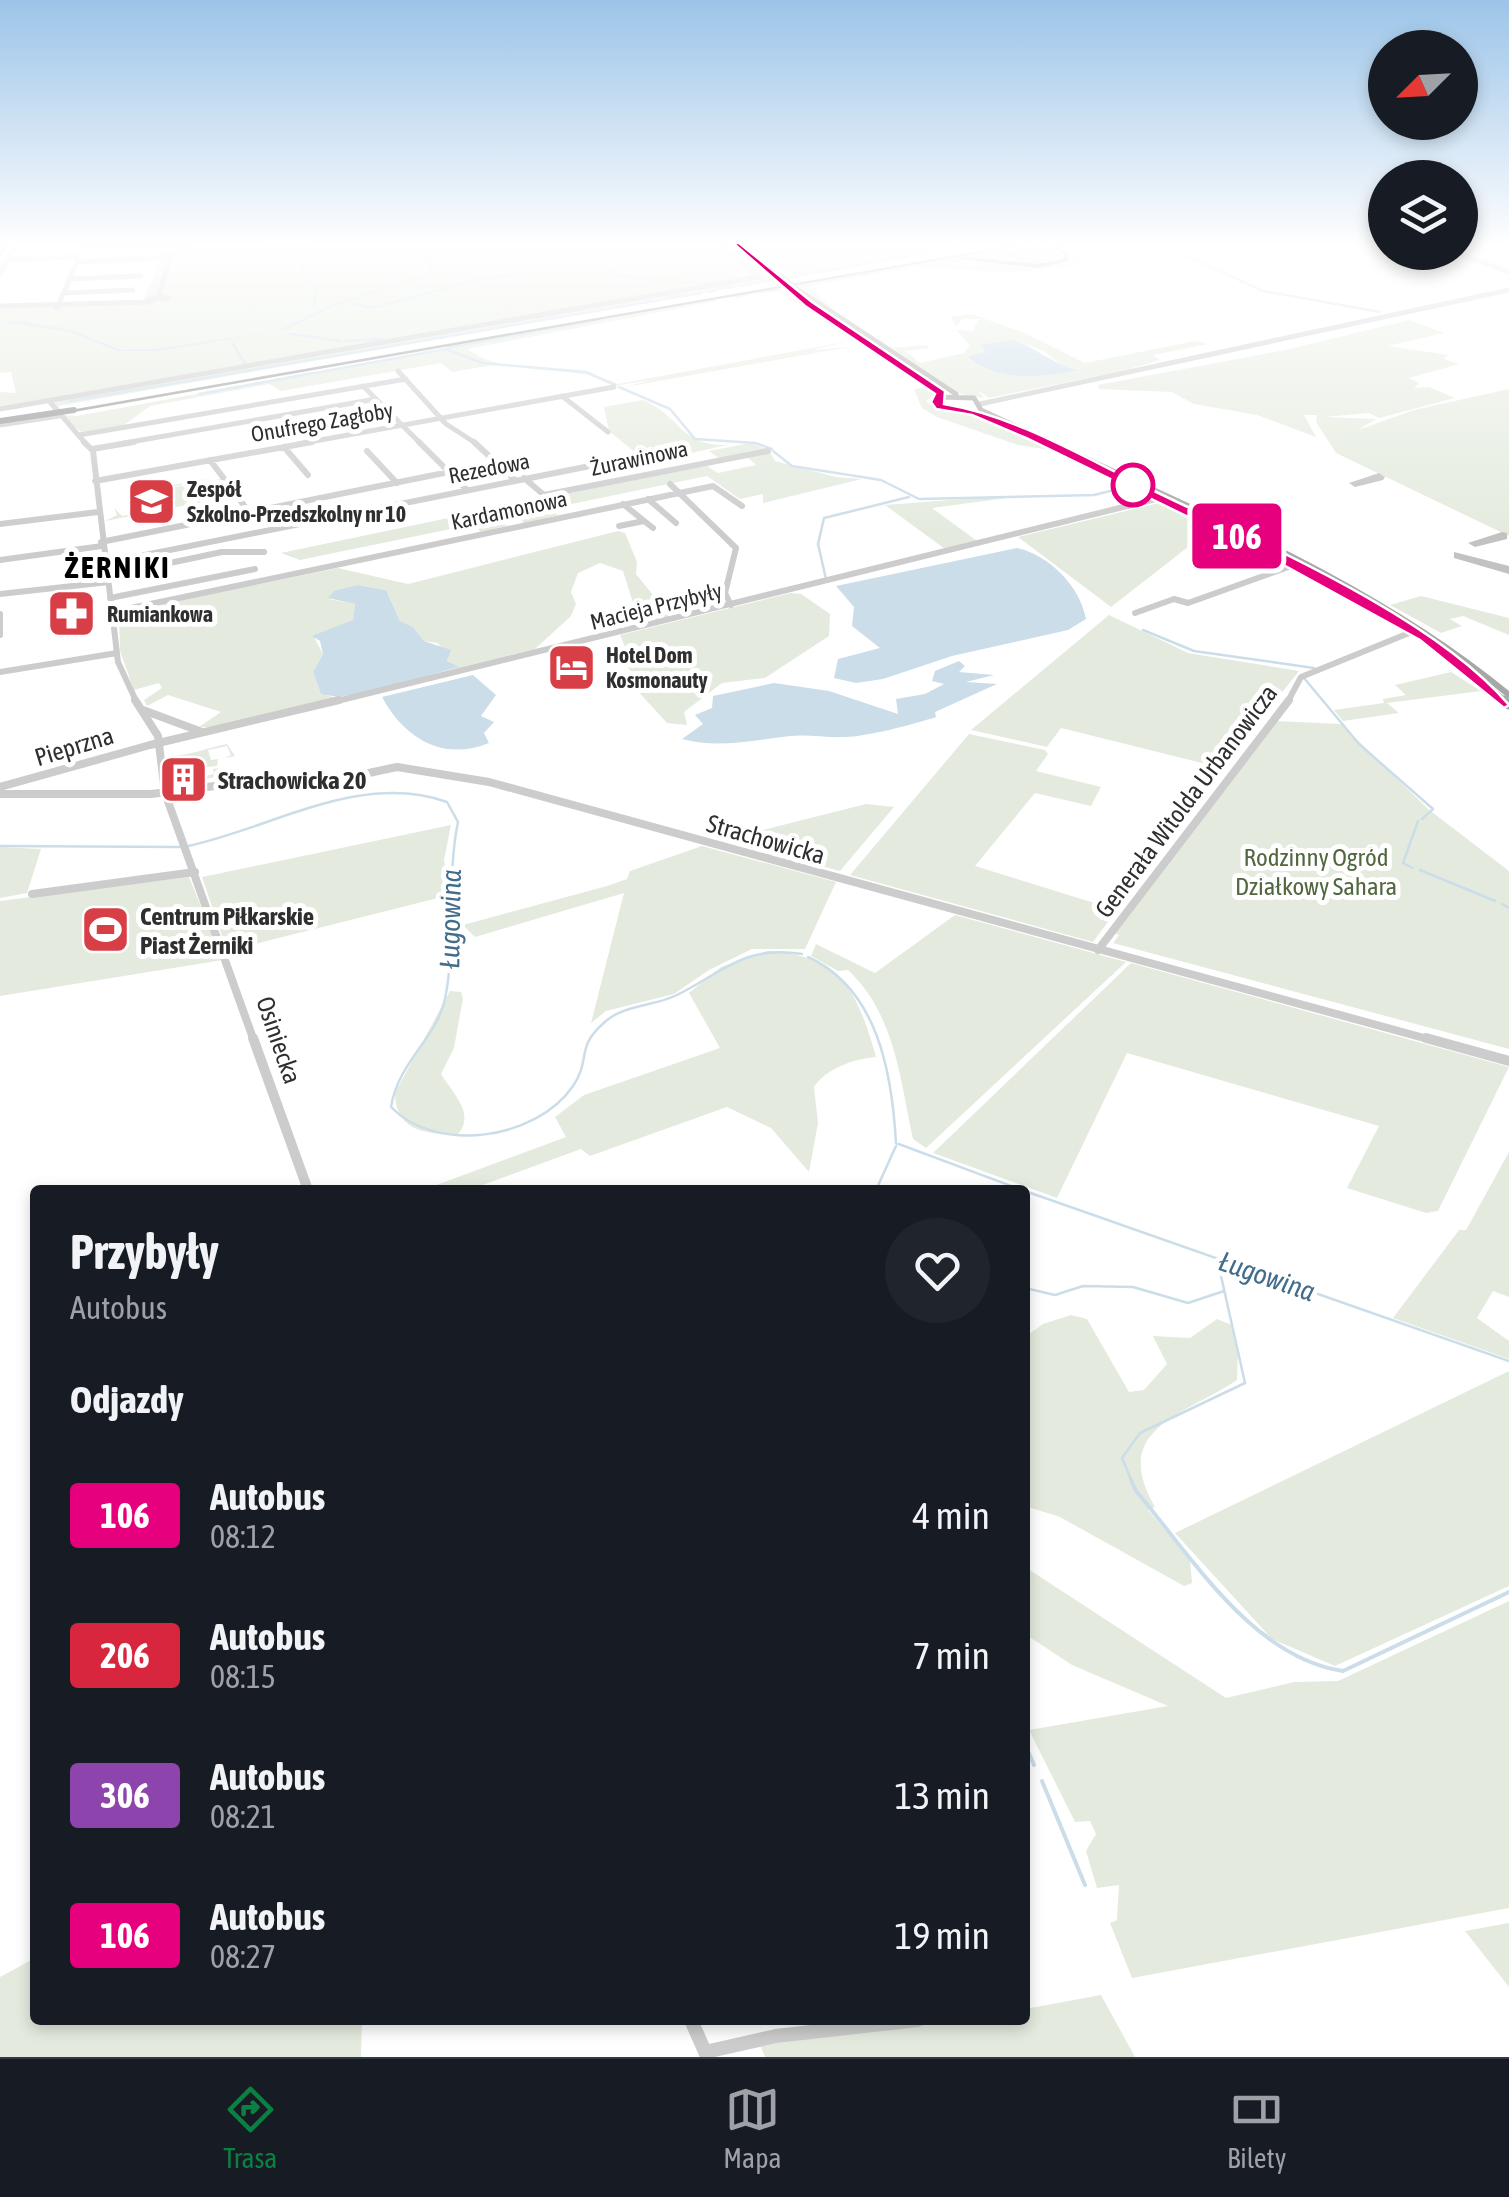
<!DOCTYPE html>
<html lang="pl">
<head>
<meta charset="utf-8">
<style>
  :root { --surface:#171b24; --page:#20242c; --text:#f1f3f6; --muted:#9ea1a6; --line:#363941; --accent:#0b8043 }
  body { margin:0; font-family:"Asap Condensed",sans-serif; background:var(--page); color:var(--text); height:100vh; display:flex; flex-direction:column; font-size:38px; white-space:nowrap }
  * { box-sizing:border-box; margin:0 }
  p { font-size:32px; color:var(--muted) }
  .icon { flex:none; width:55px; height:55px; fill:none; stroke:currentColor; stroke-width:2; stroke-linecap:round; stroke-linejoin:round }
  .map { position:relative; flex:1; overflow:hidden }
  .drawer { position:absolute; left:30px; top:1185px; width:1000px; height:840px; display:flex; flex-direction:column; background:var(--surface); border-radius:10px; box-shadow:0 5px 15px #0003 }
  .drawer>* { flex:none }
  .badge { padding:0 20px; border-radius:8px; font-size:35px; line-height:65px }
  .needle { width:65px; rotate:246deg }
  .fabs { position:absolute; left:1368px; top:30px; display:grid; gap:20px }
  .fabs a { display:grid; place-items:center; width:110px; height:110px; border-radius:50%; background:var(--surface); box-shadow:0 5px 15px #0003; font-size:50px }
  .map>.badge { position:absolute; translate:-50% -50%; box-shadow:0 0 0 5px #fff }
  h2 { padding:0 40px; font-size:38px; line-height:90px }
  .round { display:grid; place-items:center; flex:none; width:105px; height:105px; border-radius:52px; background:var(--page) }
  .overview { display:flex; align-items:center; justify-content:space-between; height:170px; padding:0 40px }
  h1 { font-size:48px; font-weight:700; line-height:75px }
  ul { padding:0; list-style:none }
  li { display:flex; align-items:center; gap:30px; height:140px; padding:0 40px }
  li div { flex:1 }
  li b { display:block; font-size:38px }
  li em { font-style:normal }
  li .badge { min-width:110px; font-weight:700; text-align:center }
  .tabs { display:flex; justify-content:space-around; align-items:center; height:140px; border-top:2px solid var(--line); background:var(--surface); font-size:28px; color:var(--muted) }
  .tabs a { display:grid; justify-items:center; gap:5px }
  .tabs .on { color:var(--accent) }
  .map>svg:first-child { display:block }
  .green { fill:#e4ebde; fill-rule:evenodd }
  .water { fill:#cbdde9 }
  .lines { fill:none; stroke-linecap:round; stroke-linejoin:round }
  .stream-far1 { stroke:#cbdde9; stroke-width:2.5 }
  .stream { stroke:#cbdde9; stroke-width:4 }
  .taxiway { fill:#c2c2c2; fill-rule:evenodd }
  .minor-far4 { stroke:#ccc; stroke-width:5 }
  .minor-far3 { stroke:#ccc; stroke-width:6 }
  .minor-far2 { stroke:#ccc; stroke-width:8 }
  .minor-far1 { stroke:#ccc; stroke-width:10 }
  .minor { stroke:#ccc; stroke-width:14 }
  .major-far2 { stroke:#a7a7a7; stroke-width:5 }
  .major-far1 { stroke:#a7a7a7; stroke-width:6 }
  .major { stroke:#a7a7a7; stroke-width:9 }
  .highway { fill:#969696; fill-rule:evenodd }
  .rail-casing { stroke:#848484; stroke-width:5 }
  .rail { stroke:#fff; stroke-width:2.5; stroke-dasharray:4; stroke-linecap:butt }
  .major-bridge { stroke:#a7a7a7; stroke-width:5 }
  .highway-bridge { stroke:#969696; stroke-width:6 }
  .line { fill:#e6007e; stroke:#fff; stroke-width:2.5 }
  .stop-dot { fill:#fff; stroke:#e6007e; stroke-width:5 }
  .labels { text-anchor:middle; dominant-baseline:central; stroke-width:10; stroke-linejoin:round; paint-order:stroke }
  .far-street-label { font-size:22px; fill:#2f2f2f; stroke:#fff }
  .far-poi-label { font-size:22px; font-weight:bold; fill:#2f2f2f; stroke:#fff; text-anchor:start }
  .street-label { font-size:25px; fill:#2f2f2f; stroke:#fff }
  .poi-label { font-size:25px; font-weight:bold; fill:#2f2f2f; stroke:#fff; text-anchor:start }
  .park-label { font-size:25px; fill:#51673f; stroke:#fff }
  .water-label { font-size:28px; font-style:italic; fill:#426d8b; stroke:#fff }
  .far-district-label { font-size:30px; font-weight:bold; letter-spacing:2.5px; fill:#000; stroke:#fff }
</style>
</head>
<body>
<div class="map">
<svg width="1509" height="2057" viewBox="0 0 1509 2057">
  <rect width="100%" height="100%" fill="#fff"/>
  <path class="green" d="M56 245H720L756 274 751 281 761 276 745 262 750 259H740L724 245 735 247 771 278 768 279 790 276 755 251V245H975L58 406 63 415 77 416 711 299 718 301 467 349C509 379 571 363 618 384L850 341 812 350 849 347 625 387 655 379 614 386 585 373 494 365 452 372 441 363 281 391 269 384 150 406 124 425 82 432 67 422 54 403 57 402 0 408V392L16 393 11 372 0 373V307L142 304 164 251Z
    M1036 245 1060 253 1055 263 1065 256 1053 246 1067 257 1044 266 1070 259 1068 252 1058 245H1084L1075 250 1082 264 1014 273 917 267 809 286 843 319 798 287 802 285 778 288 849 335 853 341 779 291 719 299 1007 248 1001 256 1018 263 1006 252Z
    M971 314 1025 333 1085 363 1195 341 1208 344 1153 355 1160 360 1122 371 989 398 977 390 984 398 955 393 867 330 891 348 926 345 930 348 905 351 920 363 964 353 970 345 956 330 972 331 980 319H962L957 327 951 317ZM1012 339 1043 351 1067 369H1075L1012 375 967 356 985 352 980 346Z
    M1409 320 1444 333 1387 346 1448 355 1444 359 1459 364 1409 378 1419 383 1414 388 1429 387 1455 398 1379 418 1369 413 1324 417 1376 419 1358 430 1414 410 1509 389V536L1336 453 1316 422 1317 415H1304L1316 437 1257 415 1194 404 1172 392 1099 389 1098 385 1290 349Z
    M903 373 936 392 926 401 939 411 929 402 938 394 933 402 939 408 977 414 1150 495 1050 450 1018 445 937 417 922 408 914 390 923 387Z
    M643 400C681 416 680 446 727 445L665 459 653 450 637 454 609 431 604 407Z
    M750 443 769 450 775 461 836 477 862 479 763 503V494L740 499 707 476 562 506 556 500 567 492 707 466 718 473 756 465 746 456 721 460 709 451Z
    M211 478 159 490 221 479 234 496 105 521 117 515 114 508 122 516 152 510 149 504 140 506 134 497 148 494 147 490Z
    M1004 496 1007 498 932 508 977 541 945 549 885 505Z
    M539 499 558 515 524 523 516 515 500 519 506 526 480 532 475 524 300 560 281 553Z
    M1159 503 1211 529 1111 607 1018 537Z
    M618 531 625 533 637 562 636 574 670 616 636 623 631 620 634 606 623 571 600 563 578 573 571 592 576 604 571 616 535 649 217 727H199L221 712 168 695 147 706 144 700 162 688 159 683 134 690 120 651 119 613 338 568 408 584ZM358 585 386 590 400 621 413 627 424 641 437 643 449 653 445 658 455 668 333 697 321 694 313 672 323 654 315 639 353 620 355 604 329 599Z
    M791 593 801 594 830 614 829 636 765 678 722 683 684 712 687 725 667 723 633 686 641 682 618 657 626 649 620 635Z
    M1421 596 1509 618V635L1463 616 1450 619 1462 626 1441 633 1390 605Z
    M1109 615 1188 653 1299 671 1222 768 1061 728 1047 747 971 730Z
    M1451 672 1481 691 1387 703 1399 713 1343 721 1334 710 1384 703 1383 699 1406 695 1395 685Z
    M1275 721 1341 724 1428 809 1509 871V1049L1113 943 1119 935 1114 933Z
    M969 734 1045 750 1048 754 1036 771 1101 787 1091 806 1035 793 975 866 1117 910 1093 942 850 875Z
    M227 744 235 756 225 758 231 755 227 746 208 750 211 760 218 759 217 766 190 769 195 778 214 774 213 769 218 768 219 776 184 784 175 779 172 756C191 755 207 748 227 744Z
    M866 804 894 807 840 871 724 840Z
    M451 825 444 860 450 895 227 951 202 877Z
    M702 846 836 882 805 949H752L709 970 674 994 606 1011 591 1023 624 893 475 937 463 925 607 886 627 879 630 871Z
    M0 847 41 849 27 893 0 898Z
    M189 877 223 960 0 996V901Z
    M955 915 1126 962 926 1148 913 1139C900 1079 895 1014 848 970L838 971 811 956 816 944 875 973Z
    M767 951C842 955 858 993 876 1057 854 1059 827 1068 814 1087L818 1123 809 1172 771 1128 727 1107 590 1156 581 1149 469 1190H423L566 1137 555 1117 584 1095 720 1048 689 993 721 967Z
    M1131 963 1509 1067 1438 1211 1426 1213 1347 1188 1379 1126 1127 1053 1057 1198 933 1153Z
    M450 991 461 992 463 998 454 1048 441 1074C452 1092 476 1114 458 1134 427 1135 395 1131 395 1093Z
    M1509 1152V1297L1493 1291 1477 1318 1509 1341V1359L1393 1318 1459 1230H1466Z
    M1071 1315 1087 1319 1129 1392 1144 1390 1167 1364 1153 1336 1190 1338 1217 1319 1232 1325 1238 1350 1237 1380C1185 1415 1109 1428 1155 1507L1148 1510 1190 1560 1192 1583 1184 1586 1060 1517 1025 1506V1337L1043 1324Z
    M1509 1371V1586L1335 1666 1272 1639 1175 1533Z
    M1025 1567 1226 1698 1294 1682 1338 1681 1509 1601V1908L1132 1978 1110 1923 1117 1920 1119 1885 1097 1888 1086 1851 1096 1834 1090 1821 1075 1822 1029 1730 1168 1706 1072 1665 1025 1634Z
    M1509 1923V1987L1465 1931Z
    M35 1958V2020H362L361 2057H0V1977Z
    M1101 1995 1135 2057H765L760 2045 962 2020H1025V2009Z"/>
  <path class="water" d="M435 245H439L432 250V269L423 277 329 308 285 330 158 351H117L70 332 0 322 24 321 74 331 121 350 156 349 278 331 330 305 418 277 428 270 426 252Z
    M1012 339C1032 346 1062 369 1078 370 1040 377 998 383 967 356L985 352 980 345Z
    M1017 548C1049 555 1080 586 1086 619L1068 630 952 656 883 679 856 683 834 678 838 659 880 648 852 626 854 607 836 586Z
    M358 585 386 590 400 621 413 627 424 641 451 650 447 661 459 667C424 675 354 704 321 694L313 672 323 654 320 641 312 636 353 620 355 604 328 598 334 591Z
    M959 661 965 666 959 672 994 675 966 682 997 684 935 712 936 717C915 724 865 737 845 737 827 738 808 734 790 736 755 740 718 749 682 739L703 724 695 715 712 708 713 696 774 683 829 691 898 714 896 699 925 694 944 684 932 681 935 671Z
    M473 675 496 695 481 716 494 722 484 733 489 743C443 762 404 738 382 697Z"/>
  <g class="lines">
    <path class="stream-far1" d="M1167 245 1180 253
      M563 247 566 252 588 255 615 275 674 281
      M234 248 307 246 311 258 301 268 314 286
      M974 254 1002 250 998 254
      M1008 254 1040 245
      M1185 255 1263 291 1380 312
      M998 256 1006 261
      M1009 256 1028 262 1054 259 1056 255 1039 245
      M537 261 565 253
      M934 261 959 260
      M680 282 708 283
      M762 282 970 245
      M732 286 734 287 718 288Z
      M742 286 762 282 748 284
      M774 289 776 290 759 291Z
      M708 292 717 290
      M750 293 737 297 735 295Z
      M354 304 372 308 483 278 529 274 535 262
      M314 308 316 288
      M538 331 600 320
      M290 334 341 341
      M345 341 384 339
      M232 343 246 365
      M447 348 534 332
      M315 373 446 349 482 363 586 372 615 385
      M619 387 670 409 695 439 755 443 772 449
      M199 394 313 373
      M70 401 701 293
      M773 451 792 466 881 480 919 499 1094 495 1126 487
      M826 579 818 544 824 518 909 497
      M1143 630 1194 651 1314 668
      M1304 678 1359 744 1433 809 1422 819
      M0 846 180 847
      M188 846C272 828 361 771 447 802L458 822C446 879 457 940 445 999 437 1038 398 1062 391 1107 436 1154 536 1140 573 1086 592 1058 574 1048 606 1021 624 1005 655 1006 677 995 725 971 744 945 802 954
      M1413 868 1403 863 1418 821
      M1420 870 1495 901
      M1502 904 1509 908
      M808 957C878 989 892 1073 896 1143L1022 1190
      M876 1190 896 1146
      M1025 1191 1509 1361
      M1025 1288 1055 1295 1083 1286 1133 1287 1188 1303 1224 1291
      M1132 1482 1122 1458 1140 1433 1245 1383 1217 1258"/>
    <path class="stream" d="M1131 1480 1136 1491C1192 1557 1253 1658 1343 1671L1509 1592
      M1025 1744 1034 1765
      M1042 1781 1085 1885"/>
    <path class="taxiway" d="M1379 473 1385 477 1383 480 1355 487 1349 483Z
      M1502 532 1507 533V539L1475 547 1468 543Z
      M1454 552 1509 566V574L1454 558Z"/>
    <path class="minor-far4" d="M1454 252 1509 272
      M8 259 79 257 57 308
      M78 262 170 257 179 254 180 245
      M0 273 16 245
      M70 279 141 276
      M63 293 133 290
      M159 296 170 257
      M162 296 168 298 148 300Z
      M0 306 151 302
      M398 371 446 424 477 444
      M363 386 421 444
      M562 396 608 432
      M50 402 86 444
      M980 404 1509 290
      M0 409 759 277 722 245
      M0 425 59 416
      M79 435 406 379
      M119 444 376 399
      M298 444 614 387"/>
    <path class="minor-far3" d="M84 442 93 451 118 662 137 703
      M419 442 467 490
      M474 442 515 480
      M284 447 308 475
      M92 449 134 442
      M367 451 397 483
      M210 460 249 512
      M524 478 544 495 768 451
      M95 481 312 442
      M670 484 736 548 725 593 731 605
      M648 499 676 523
      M623 504 653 528
      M0 524 98 512
      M619 526 644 521
      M101 542 449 472
      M0 560 102 546
      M105 563 645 455
      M108 576 222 552H264
      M0 594 109 582
      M110 598 255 569
      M112 612 713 486 742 506
      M1135 613 1174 599 1188 603 1294 565
      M0 614V635
      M0 672 117 653
      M329 703 1160 498
      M1287 703 1301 677 1414 631"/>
    <path class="minor-far2" d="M135 700 158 736 165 793 254 1041
      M143 710 202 732
      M0 787 150 745 339 700
      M0 794H151L231 784 298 788 397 767 489 782 1435 1041
      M32 894 195 872
      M1098 950 1289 700"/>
    <path class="minor-far1" d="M253 1038 308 1190
      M1426 1038 1509 1061"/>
    <path class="minor" d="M691 2020 706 2054
      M705 2052 776 2036 918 2020"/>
    <path class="major-far2" d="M736 245 776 277
      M794 287 956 394
      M941 397 974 398 981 410 1054 444
      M941 397 936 402 940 407 965 410
      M962 411 985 416"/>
    <path class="major-far1" d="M1049 442C1203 514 1377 585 1509 695
      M1477 676 1507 703"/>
    <path class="major" d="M1504 700 1509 705"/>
    <path class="highway" d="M750 245H756L750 251 747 249Z
      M1014 245H1026L74 412 70 410Z
      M1050 245H1057L1069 253 1068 261 1038 268 961 259 964 257 1038 264 1063 259 1064 255Z"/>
    <defs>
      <path id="rail" d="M85 245H186
        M0 252 4 245"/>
    </defs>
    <use href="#rail" class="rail-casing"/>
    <use href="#rail" class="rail"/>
    <path class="major-bridge" d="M781 276 794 287"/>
    <path class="highway-bridge" d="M0 421 74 410"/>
  </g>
  <linearGradient id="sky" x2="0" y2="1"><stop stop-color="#9cc4e8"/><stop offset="0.46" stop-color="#fff"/><stop offset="1" stop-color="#fff" stop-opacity="0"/></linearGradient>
  <rect width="1509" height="533" fill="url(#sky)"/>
  <path class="line" d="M733 243H739L812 302 945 391 944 404C1016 416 1083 457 1148 488 1259 542 1434 616 1509 705L1504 708 1420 640 1256 550 1026 438 972 415 936 409 931 402 935 394 805 306Z"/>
  <defs>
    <symbol id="school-square" viewBox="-11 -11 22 22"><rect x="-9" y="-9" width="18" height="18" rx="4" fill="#d83e45" stroke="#fff"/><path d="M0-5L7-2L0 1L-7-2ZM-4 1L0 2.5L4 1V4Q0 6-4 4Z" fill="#fff"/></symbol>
    <symbol id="pharmacy-square" viewBox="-11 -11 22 22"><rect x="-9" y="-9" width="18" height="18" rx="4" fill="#d83e45" stroke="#fff"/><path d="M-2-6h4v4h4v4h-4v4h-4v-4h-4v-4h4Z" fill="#fff"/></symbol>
    <symbol id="hotel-square" viewBox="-11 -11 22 22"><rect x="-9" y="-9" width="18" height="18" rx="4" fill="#d83e45" stroke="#fff"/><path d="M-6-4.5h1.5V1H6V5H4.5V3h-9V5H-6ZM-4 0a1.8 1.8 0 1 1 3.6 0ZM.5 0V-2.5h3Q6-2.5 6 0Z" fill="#fff"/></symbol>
    <symbol id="building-square" viewBox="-11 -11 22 22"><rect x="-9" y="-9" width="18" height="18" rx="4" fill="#d83e45" stroke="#fff"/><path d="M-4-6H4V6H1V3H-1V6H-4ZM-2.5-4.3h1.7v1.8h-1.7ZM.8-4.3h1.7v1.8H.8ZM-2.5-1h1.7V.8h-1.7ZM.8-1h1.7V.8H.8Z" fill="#fff"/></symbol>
    <symbol id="stadium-square" viewBox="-11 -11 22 22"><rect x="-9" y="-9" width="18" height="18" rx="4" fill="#d83e45" stroke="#fff"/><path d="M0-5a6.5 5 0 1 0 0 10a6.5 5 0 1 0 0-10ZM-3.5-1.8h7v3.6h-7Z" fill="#fff"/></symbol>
  </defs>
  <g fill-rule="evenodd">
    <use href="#school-square" x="124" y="474" width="55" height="55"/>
    <use href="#pharmacy-square" x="44" y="586" width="55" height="55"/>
    <use href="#hotel-square" x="544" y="640" width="55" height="55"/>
    <use href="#building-square" x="156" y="752" width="55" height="55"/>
    <use href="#stadium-square" x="78" y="902" width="55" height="55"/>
  </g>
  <circle class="stop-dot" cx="1133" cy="485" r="20"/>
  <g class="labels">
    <g class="far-street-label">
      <text transform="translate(322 422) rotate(-10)">Onufrego Zagłoby</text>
      <text transform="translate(639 458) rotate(-12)">Żurawinowa</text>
      <text transform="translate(489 468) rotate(-11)">Rezedowa</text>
      <text transform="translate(509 510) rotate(-12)">Kardamonowa</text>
      <text transform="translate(656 606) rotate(-14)">Macieja Przybyły</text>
    </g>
    <g class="far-poi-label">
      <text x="187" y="489">Zespół<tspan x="187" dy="25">Szkolno-Przedszkolny nr 10</tspan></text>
      <text x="107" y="614">Rumiankowa</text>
      <text x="606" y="655">Hotel Dom<tspan x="606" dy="25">Kosmonauty</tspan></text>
    </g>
    <g class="street-label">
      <text transform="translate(74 746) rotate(-17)">Pieprzna</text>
      <text transform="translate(1186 801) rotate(-53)">Generała Witolda Urbanowicza</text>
      <text transform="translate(766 839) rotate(16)">Strachowicka</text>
      <text transform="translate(279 1040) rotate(71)">Osiniecka</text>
    </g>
    <g class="poi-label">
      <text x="218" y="780">Strachowicka 20</text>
      <text x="140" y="916">Centrum Piłkarskie<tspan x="140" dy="29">Piast Żerniki</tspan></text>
    </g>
    <g class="park-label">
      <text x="1316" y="857">Rodzinny Ogród<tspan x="1316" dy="29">Działkowy Sahara</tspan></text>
    </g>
    <g class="water-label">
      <text transform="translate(450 919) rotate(-89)">Ługowina</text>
      <text transform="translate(1267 1276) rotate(19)">Ługowina</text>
    </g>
    <g class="far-district-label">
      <text x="118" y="567">ŻERNIKI</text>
    </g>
  </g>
</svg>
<div class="fabs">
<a><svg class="needle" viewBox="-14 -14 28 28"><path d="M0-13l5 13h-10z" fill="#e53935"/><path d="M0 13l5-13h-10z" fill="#9ea1a6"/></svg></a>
<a><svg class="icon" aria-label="layers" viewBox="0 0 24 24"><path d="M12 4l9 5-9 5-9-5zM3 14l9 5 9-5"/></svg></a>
</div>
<b class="badge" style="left:1237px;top:536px;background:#e6007e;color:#fff">106</b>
<section class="drawer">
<div class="overview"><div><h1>Przybyły</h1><p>Autobus</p></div><a class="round"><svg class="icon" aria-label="heart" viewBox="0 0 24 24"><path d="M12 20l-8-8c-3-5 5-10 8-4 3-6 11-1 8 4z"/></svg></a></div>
<h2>Odjazdy</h2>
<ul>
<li><span class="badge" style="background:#e6007e;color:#fff">106</span><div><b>Autobus</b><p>08:12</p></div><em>4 min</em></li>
<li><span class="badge" style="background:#d7263d;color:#fff">206</span><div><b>Autobus</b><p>08:15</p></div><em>7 min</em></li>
<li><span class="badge" style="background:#8e44ad;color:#fff">306</span><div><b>Autobus</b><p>08:21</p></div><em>13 min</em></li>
<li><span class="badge" style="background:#e6007e;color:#fff">106</span><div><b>Autobus</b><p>08:27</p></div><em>19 min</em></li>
</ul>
</section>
</div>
<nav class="tabs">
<a class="on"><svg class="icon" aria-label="directions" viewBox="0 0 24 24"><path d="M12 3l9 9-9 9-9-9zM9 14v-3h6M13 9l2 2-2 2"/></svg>Trasa</a>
<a><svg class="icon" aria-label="map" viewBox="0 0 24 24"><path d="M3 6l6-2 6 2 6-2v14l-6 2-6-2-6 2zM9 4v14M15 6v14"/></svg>Mapa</a>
<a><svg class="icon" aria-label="tickets" viewBox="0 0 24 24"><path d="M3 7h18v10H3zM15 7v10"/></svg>Bilety</a>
</nav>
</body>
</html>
